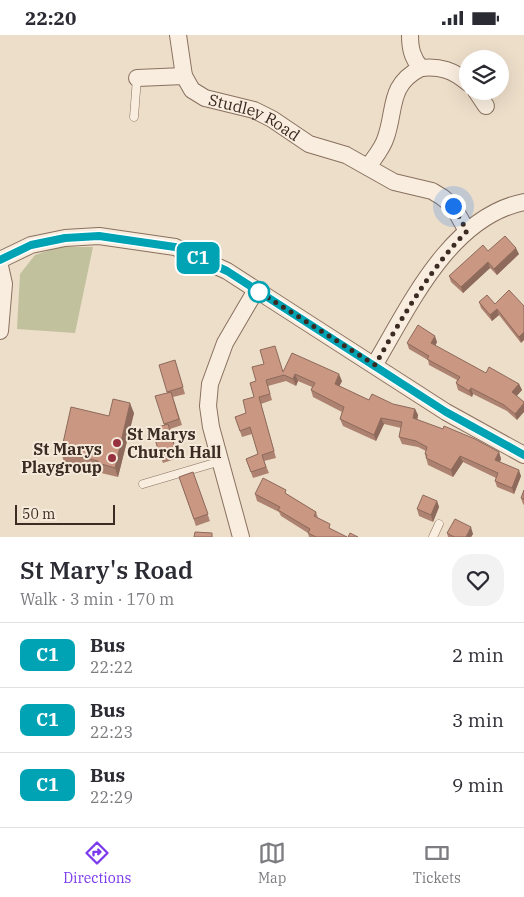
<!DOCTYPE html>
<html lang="en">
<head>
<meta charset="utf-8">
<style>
  :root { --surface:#fff; --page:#f2f2f3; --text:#2b2b33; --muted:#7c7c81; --line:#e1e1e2; --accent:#7c3aed }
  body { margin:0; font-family:"IBM Plex Serif",serif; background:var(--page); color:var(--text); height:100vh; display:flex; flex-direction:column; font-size:19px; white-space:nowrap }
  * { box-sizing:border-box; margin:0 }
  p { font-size:16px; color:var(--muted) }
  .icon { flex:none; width:28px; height:28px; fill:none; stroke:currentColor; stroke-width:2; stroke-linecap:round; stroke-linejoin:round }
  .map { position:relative; height:502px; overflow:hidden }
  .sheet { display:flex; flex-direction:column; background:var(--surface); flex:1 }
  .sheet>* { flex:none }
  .badge { padding:0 10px; border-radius:8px; font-size:18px; line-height:32px }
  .tools { position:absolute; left:459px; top:15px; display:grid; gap:10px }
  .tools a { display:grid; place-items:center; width:50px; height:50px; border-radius:50%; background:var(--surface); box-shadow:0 5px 20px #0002; font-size:25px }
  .scale { position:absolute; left:15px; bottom:12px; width:100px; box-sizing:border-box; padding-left:5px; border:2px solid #3b2b22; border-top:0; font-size:14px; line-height:18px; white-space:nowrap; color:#3b2b22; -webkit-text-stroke:4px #f5e9da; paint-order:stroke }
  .you { position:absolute; width:25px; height:25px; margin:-12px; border:4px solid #fff; border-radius:50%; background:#1a73e8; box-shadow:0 0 0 8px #1a73e833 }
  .map>.badge { position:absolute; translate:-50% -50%; box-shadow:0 0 0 2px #fff }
  .round { display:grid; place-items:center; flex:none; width:52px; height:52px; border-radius:20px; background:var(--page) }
  .overview { display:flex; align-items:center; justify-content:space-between; height:85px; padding:0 20px }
  h1 { font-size:24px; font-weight:600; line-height:38px }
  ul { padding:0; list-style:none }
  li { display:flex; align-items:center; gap:15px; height:65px; padding:0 20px; border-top:1px solid var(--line) }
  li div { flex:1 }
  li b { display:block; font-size:19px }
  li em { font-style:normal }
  li .badge { min-width:55px; font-weight:700; text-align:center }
  .status { display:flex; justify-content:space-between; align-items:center; height:35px; padding:0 25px; background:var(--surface); direction:ltr }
  .status svg { height:14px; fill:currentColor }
  .tabs { display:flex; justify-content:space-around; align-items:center; height:70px; border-top:1px solid var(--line); background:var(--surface); font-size:14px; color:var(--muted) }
  .tabs a { display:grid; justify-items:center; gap:2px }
  .tabs .current { color:var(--accent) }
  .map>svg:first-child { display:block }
  .cemetery { fill:#c1c19d }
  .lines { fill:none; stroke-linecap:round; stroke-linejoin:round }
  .service-casing { stroke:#89705f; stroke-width:9 }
  .minor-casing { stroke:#89705f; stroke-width:18 }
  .service { stroke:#f8edde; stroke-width:8 }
  .minor { stroke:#f8edde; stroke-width:16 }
  .wall { fill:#ad8270 }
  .shaded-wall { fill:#8d6a5b }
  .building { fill:#c99782; stroke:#8d6a5b }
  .line-casing { stroke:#fff; stroke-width:11 }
  .line { stroke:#00a3b4; stroke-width:8 }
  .walk { stroke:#3b2b22; stroke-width:5; stroke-dasharray:0 9 }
  .stop-dot { fill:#fff; stroke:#00a3b4; stroke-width:2.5 }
  .poi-dot { fill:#96323f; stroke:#f5e9da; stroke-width:2 }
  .labels { text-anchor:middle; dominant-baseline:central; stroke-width:4; stroke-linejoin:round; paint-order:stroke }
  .street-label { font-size:16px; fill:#3b2b22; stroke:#f5e9da }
  .poi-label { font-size:16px; font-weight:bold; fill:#3b2b22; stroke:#f5e9da; text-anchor:start }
</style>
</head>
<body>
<div class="status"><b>22:20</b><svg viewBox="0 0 49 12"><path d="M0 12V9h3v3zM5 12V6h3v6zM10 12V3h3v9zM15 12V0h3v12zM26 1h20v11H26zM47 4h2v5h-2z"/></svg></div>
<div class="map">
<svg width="524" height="502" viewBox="0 0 524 502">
  <rect width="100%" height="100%" fill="#eddeca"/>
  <path class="cemetery" d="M59 212H93L75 298 17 294 20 239 35 220Z"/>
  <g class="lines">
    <defs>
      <path id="service" d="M134 82 137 43
        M143 449 221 426
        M433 502 439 489"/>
      <g id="minor">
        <path id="s1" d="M178 0 184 41 192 55 205 63 254 75 272 84 309 109 346 120 394 147 432 156 442 162 453 171 467 196"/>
        <path d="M421 33C440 31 453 35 468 48"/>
        <path d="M137 43 184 41"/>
        <path d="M476 56 486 71"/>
        <path d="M368 132C374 123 383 113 386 102 396 73 388 50 421 33 412 23 410 13 410 0"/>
        <path d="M0 225 31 210 65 203 99 201 175 212 227 236 446 377 524 420"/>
        <path d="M0 231 4 249 0 296"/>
        <path d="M375 329C410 270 450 182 524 167"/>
        <path d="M241 502 211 392 208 371 210 349 225 308 256 255"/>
      </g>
    </defs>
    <use href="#service" class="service-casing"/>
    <use href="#minor" class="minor-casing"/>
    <use href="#service" class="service"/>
    <use href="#minor" class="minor"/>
  </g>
  <path class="wall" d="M488 216 519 219 497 240 490 233 463 258 451 247 449 241Z
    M509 255 521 308 499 280 492 286 481 273 479 267 495 269Z
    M437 307 435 311 486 338 519 349 522 355 517 360V385L507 376 473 359 472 362 458 355 456 348 457 345 429 330 428 325 409 314 407 308Z
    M175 325 185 359 173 362 182 390 170 394 178 423 163 428 160 421 164 389 167 358Z
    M284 337 342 346 339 351 369 365 415 374 418 380 417 385 499 417 501 424 500 427 521 441 514 459 497 452 495 446 496 443 463 427 453 442 428 430 425 419 426 416 418 412 402 409 399 402 401 393 384 389 376 406 343 391 340 384 342 377 313 362 311 355 312 352 298 346 296 351 286 346 268 351 272 365 261 369 276 423 264 426 269 438 253 443 246 424 258 419 252 399 242 402 235 382 246 378 254 362 250 348Z
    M134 378 118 442 101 438 100 435 64 427 61 417 109 381Z
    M193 437 210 486 196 491 179 442Z
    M524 455V470L523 469 521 463Z
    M255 459 288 460 316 477 318 483 332 495 347 502H309L308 498 281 481 279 477 257 466Z
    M437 466 439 472 433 487 419 481 417 474Z
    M447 498 473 499 471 502H448Z"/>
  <path class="shaded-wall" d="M516 213 519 219 497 240 494 234Z
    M488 227 490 233 463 258 461 252Z
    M497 274 499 280 492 286 490 280Z
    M524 297V305L521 308 519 302Z
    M435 301 437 307 433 315 431 308Z
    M295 339 298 346 296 351 293 344Z
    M339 339 342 346 337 356 335 349Z
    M519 349 522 355 515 363 512 357Z
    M471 353 473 359 472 362 469 356Z
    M130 368 134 378 118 442 115 433Z
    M524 368V377L517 385 515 379Z
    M415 374 418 380 416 390 413 383Z
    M381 383 384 389 376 406 374 400Z
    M499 417 501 424 497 432 495 425Z
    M460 421 463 427 453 442 451 435Z
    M519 435 521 441 514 459 512 453Z
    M437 466 439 472 433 487 431 480Z
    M471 492 473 499 471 502H466Z"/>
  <path class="building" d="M505 201 516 213 494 234 488 227 461 252 449 241 483 210 488 216Z
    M509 255 524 271V297L519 302 497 274 490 280 479 267 487 260 495 269Z
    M418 290 435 301 431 308 486 338 489 332 519 349 512 357 524 367V368L515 379 504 370 471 353 469 356 456 348 460 342 427 324 429 321 407 308Z
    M275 311 283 337 292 318 339 339 335 349 369 365 372 359 393 369 415 374 413 383 443 394 444 391 475 404 499 417 495 425 519 435 512 453 495 446 498 438 460 421 451 435 426 423 427 420 425 419 427 412 416 406 399 402 402 387 381 383 374 400 340 384 344 372 311 355 315 348 295 339 293 344 284 340 266 345 270 359 259 362 274 416 262 420 266 432 251 437 246 424 258 419 250 392 240 396 235 382 246 378 243 365 254 362 250 348 256 346 252 332 264 329 260 315Z
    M175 325 183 352 167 357 159 330Z
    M171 357 179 384 164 389 155 361Z
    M113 364 130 368 115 433 98 428V426L61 417 71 372 109 381Z
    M168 389 176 416 160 421 152 394Z
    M193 437 208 479 194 484 179 442Z
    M263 443 286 455 285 458 316 477 314 481 330 489 329 493 347 502H316L308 498 310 494 278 475 280 472 255 459Z
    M524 455V464L521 463Z
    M423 460 437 466 431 480 417 474Z
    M455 484 471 492 466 502H454L447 498Z
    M195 497 212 498V502H194Z
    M350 498 358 502H348Z"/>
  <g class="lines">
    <defs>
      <path id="line" d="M0 225 31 210 65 203 99 201 175 212 227 236 446 377 524 420"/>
    </defs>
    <use href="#line" class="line-casing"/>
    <use href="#line" class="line"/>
    <path class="walk" d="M259 257 256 255 375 330C402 283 429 235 467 196L453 171"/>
  </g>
  <circle class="stop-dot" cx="259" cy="257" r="10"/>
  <g class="poi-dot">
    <circle cx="117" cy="408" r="5"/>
    <circle cx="112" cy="423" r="5"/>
  </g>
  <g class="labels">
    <g class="street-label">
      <text stroke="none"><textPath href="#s1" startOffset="126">Studley Road</textPath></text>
    </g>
    <g class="poi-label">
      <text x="127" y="399">St Marys<tspan x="127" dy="18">Church Hall</tspan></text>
      <text x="102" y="414" text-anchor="end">St Marys<tspan x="102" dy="18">Playgroup</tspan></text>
    </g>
  </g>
</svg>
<div class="tools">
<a><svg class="icon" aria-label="layers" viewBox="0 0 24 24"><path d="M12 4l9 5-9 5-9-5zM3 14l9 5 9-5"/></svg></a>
</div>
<div class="scale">50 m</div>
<div class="you" style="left:453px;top:171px"></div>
<b class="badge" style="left:198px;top:223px;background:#00a3b4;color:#fff">C1</b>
</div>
<section class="sheet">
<div class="overview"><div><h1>St Mary's Road</h1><p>Walk · 3 min · 170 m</p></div><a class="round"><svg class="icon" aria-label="heart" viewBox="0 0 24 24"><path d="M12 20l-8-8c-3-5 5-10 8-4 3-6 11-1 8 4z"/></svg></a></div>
<ul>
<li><span class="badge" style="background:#00a3b4;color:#fff">C1</span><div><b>Bus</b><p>22:22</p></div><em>2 min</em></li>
<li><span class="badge" style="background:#00a3b4;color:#fff">C1</span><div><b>Bus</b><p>22:23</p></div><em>3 min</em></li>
<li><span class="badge" style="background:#00a3b4;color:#fff">C1</span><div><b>Bus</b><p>22:29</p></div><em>9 min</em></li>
</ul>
</section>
<nav class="tabs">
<a class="current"><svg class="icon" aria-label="directions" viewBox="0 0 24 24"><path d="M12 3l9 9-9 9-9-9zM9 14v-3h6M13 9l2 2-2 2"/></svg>Directions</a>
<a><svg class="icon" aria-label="map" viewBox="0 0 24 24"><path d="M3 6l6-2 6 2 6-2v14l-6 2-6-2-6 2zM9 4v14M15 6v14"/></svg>Map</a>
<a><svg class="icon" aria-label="tickets" viewBox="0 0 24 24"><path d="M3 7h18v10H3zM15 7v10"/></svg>Tickets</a>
</nav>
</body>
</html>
